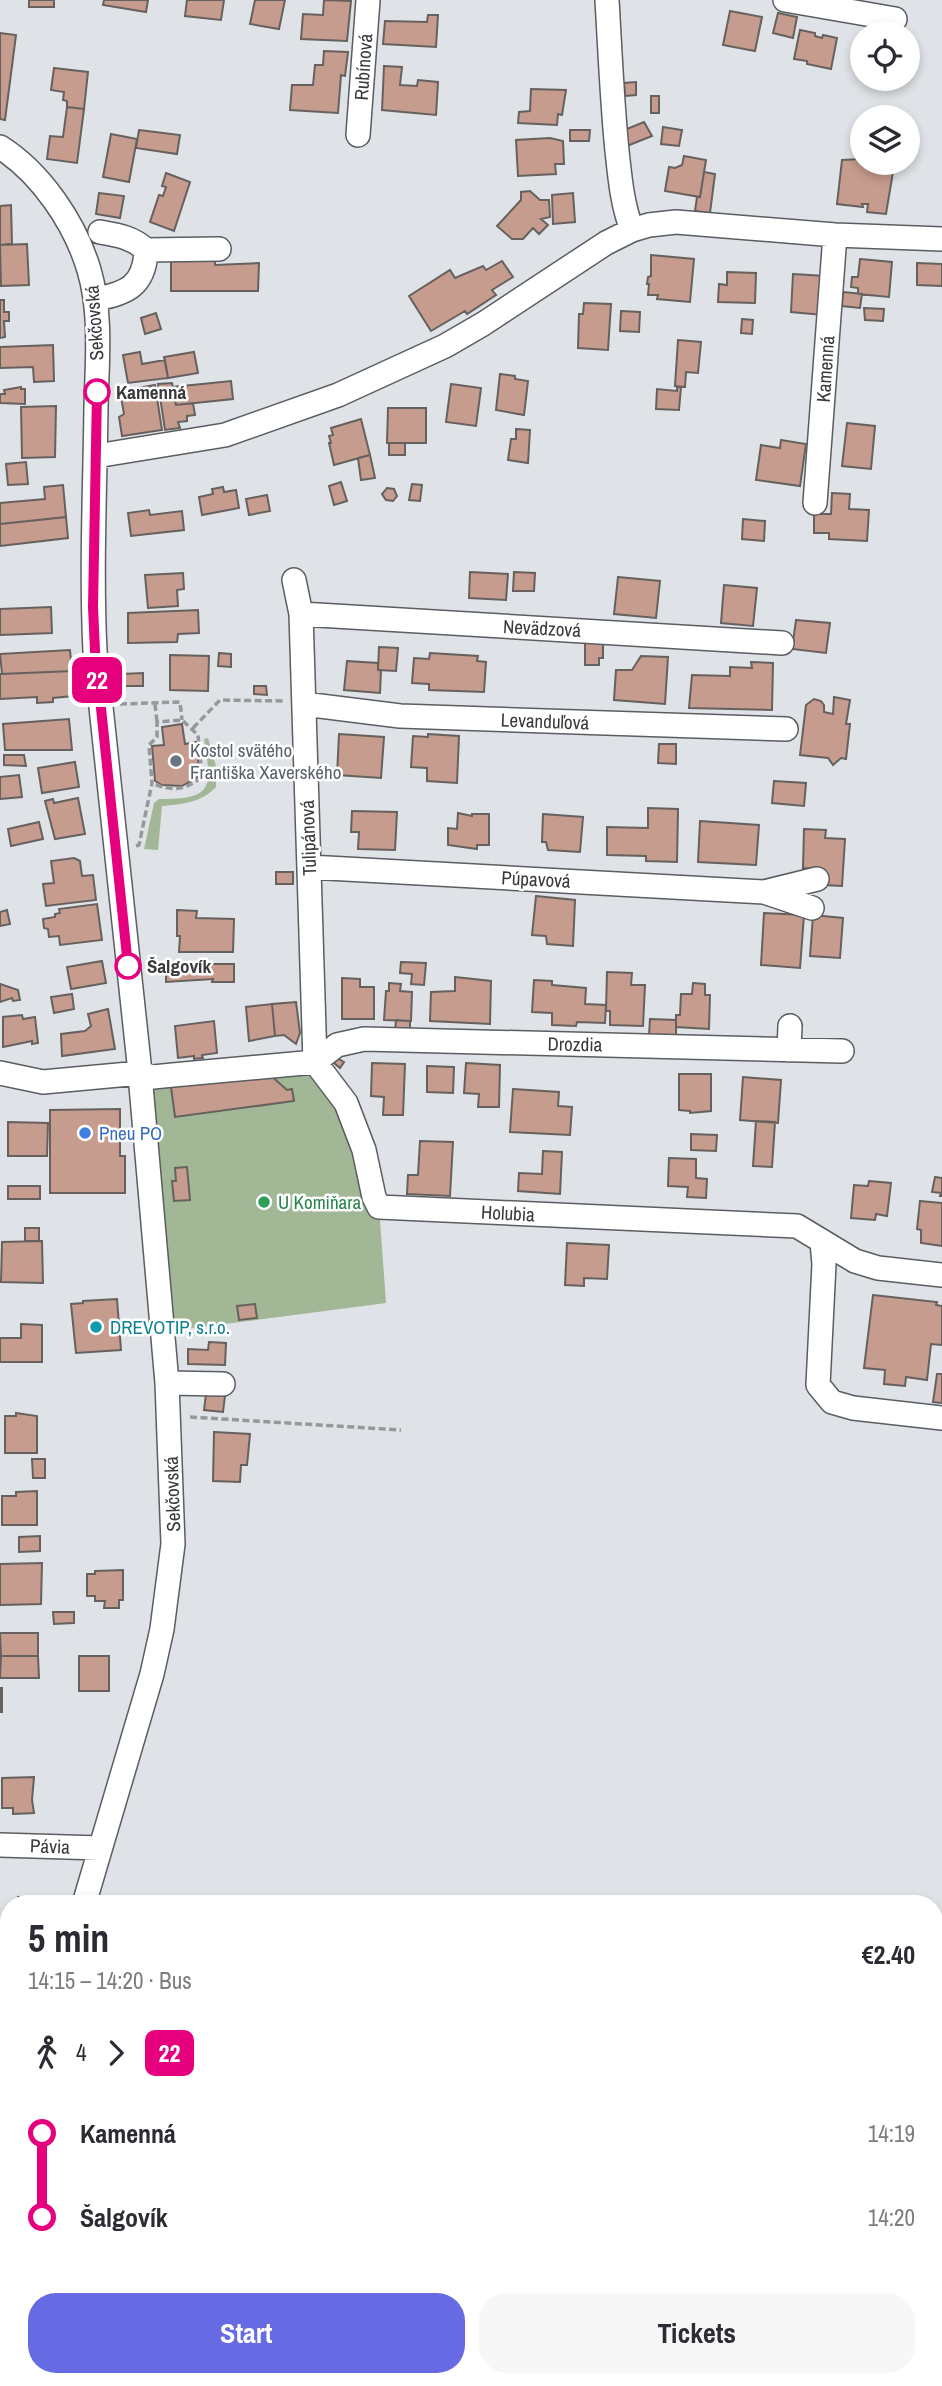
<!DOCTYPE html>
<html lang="en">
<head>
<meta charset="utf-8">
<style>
  :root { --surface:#fff; --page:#f7f7f7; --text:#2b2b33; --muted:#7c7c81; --accent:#666be4 }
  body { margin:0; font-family:"Archivo Narrow",sans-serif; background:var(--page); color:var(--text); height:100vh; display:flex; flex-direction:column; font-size:26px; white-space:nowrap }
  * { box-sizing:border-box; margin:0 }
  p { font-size:23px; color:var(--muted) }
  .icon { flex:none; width:38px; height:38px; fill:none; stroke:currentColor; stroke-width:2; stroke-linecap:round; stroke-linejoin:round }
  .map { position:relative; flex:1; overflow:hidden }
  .panel { position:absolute; left:0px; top:1895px; width:943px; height:492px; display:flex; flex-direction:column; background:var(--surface); border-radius:28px 28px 0 0; box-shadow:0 4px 10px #0003 }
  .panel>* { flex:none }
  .badge { padding:0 14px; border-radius:10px; font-size:24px; line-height:46px }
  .controls { position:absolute; left:850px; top:21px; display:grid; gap:14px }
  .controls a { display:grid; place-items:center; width:70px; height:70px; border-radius:50%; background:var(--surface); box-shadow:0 4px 10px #0003; font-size:35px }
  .map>.badge { position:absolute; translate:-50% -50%; box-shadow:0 0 0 4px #fff }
  .legs { display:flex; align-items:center; gap:10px; height:77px; padding:0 28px; font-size:23px }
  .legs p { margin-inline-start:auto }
  .headline { display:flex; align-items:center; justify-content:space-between; height:119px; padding:0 28px }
  h1 { font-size:38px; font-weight:700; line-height:52px }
  .action { display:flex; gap:14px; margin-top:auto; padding:14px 28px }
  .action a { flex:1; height:80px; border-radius:28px; background:var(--accent); color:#fff; font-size:28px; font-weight:700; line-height:80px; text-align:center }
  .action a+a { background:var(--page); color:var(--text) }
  ul { padding:0 28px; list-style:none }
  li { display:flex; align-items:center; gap:24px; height:84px; font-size:26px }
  li i { display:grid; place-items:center; width:10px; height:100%; margin:0 9px; background:currentColor }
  li i::after { content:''; width:18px; height:18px; margin:-9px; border:5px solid; border-radius:50%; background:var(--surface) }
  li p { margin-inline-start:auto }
  li:first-child i { background:linear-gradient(#0000 50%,currentColor 0) }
  li:last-child i { background:linear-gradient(currentColor 50%,#0000 0) }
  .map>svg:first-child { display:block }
  .green { fill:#a1b796 }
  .building { fill:#c69c8e; stroke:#66615f; stroke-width:2 }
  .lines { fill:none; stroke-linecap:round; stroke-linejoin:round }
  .minor-casing { stroke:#5a5d61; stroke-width:26 }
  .path { stroke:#96989b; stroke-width:3.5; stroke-dasharray:7 3.5; stroke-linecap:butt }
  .minor { stroke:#fff; stroke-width:23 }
  .line-1-casing { stroke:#fff; stroke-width:16 }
  .line-1 { stroke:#e6007e; stroke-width:10 }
  .stop-1-dot { fill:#fff; stroke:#e6007e; stroke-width:3.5 }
  .worship-dot { fill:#6b7280; stroke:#fff; stroke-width:2.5 }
  .shop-dot { fill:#3f7fe0; stroke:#fff; stroke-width:2.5 }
  .leisure-dot { fill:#2e9e5b; stroke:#fff; stroke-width:2.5 }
  .culture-dot { fill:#0f9aa8; stroke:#fff; stroke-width:2.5 }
  .labels { text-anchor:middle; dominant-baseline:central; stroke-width:5; stroke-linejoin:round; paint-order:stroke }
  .street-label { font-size:19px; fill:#393a3c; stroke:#fff }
  .stop-label { font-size:19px; font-weight:bold; fill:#393a3c; stroke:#fff; text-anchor:start }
  .worship-label { font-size:19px; fill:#5b616d; stroke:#fff; text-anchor:start }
  .shop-label { font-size:19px; fill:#366cbe; stroke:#fff; text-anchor:start }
  .leisure-label { font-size:19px; fill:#27864d; stroke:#fff; text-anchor:start }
  .culture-label { font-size:19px; fill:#0d838f; stroke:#fff; text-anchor:start }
</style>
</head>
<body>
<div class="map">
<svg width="942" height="2386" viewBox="0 0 942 2386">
  <rect width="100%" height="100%" fill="#dfe2e6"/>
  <path class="green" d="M208 738 216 766V787C201 803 182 804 162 806L158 850 144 849 154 803 159 799C214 799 212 788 204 739Z
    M315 1062 346 1103 379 1207 386 1303 163 1332 140 1073Z"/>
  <path class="building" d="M29 0H54V7H29Z
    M104 0H148L146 12 103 5Z
    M187 0H224L221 20 185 16Z
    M255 0H285L279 29 250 24Z
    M324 0 351 1 347 41 301 39 303 14 323 15Z
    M730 11 762 17 755 51 723 45Z
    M778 13 797 17 793 38 773 33Z
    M428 15H438L436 47 383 44 385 21 427 22Z
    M800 30 815 33V36L822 38 823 35 837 38 831 69 807 64V61L794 59Z
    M0 33 16 35 5 120 0 119Z
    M324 51 348 52 345 76 341 75 338 113 290 110 292 85H313L315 65H323Z
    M384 66 402 67 400 85 417 86 418 80 438 82 436 115 382 110Z
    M54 68 88 72 84 109 67 107V101L63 100 64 92 51 90Z
    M636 82V95L625 96 624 83Z
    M531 89 566 90 562 115 558 114 557 125 518 123 519 112 530 111Z
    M651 96H659V113H651Z
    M67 107 84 109 77 163 47 159 50 136 63 137Z
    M644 122 652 136 627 146V129Z
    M663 127 682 130 679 146 661 144Z
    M139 130 180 135 177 154 136 148Z
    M570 130H590L589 141H570Z
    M111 134 137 139 129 182 103 177Z
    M550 138 563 141 564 164H555L556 174 518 176 516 140Z
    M684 156 706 160 700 197 665 191 669 167 675 168 682 165Z
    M862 159 863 163H883L894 166 886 214 867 212 868 204H862L863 207 837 204 842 160Z
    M704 172 715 174 710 213 695 211 697 197H700Z
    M166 173 190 182 174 231 150 222 159 195 163 196 166 187 162 186Z
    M530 191 540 200H549L550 217 541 219 548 225 539 234 533 228 523 239H512L497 226 521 200V192Z
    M99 193 124 196 120 218 96 214Z
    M573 193 575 222 553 224 552 195Z
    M11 205 12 244 0 245V206Z
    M27 244 29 285 1 286 0 245Z
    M171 253H215V265L259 263 258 291H171Z
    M651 255 694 259 690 302 657 299 658 295H648L649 284H647L648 277 651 276Z
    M860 259 892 262 889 297 858 294V288L851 287 852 277H858Z
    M502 261 513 277 492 290 496 295 467 314 465 311 431 331 409 296 450 270 455 278 483 266 486 270Z
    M917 263 942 264V286L917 285Z
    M727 272 756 273 755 303 718 302 719 284 727 285Z
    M793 274 825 276 823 315 791 312Z
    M843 292 862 294 860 308 842 306Z
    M0 300H4V312H9V321H4L5 337 0 338Z
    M584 303 611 304 608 350 578 348 579 314H583Z
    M864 308 884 309 883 321 865 320Z
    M621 311 640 312 639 332 620 331Z
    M156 313 161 329 145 334 141 318Z
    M742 319 753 320 752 334 741 333Z
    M678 340 701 342 698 373 686 372 685 387 675 386Z
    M53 345 54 381 34 382 33 367 0 368V347Z
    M140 352 142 364 165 360 168 378 128 383 123 355Z
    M194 352 198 373 168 378 164 357Z
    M500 374 515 376V379L528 381 524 415 496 410Z
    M231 381 233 399 176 405 173 387Z
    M172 383 176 405 193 403 195 415 187 416V421L178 422 180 428 165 430 158 384Z
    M451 384 481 388 476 426 446 422Z
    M155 385 162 430 122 436 119 417 124 414 120 391Z
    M21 387V389H25V404L0 403V394H5L4 390Z
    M677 387H681L679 410 656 409 657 389 677 391Z
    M56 406 55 457 22 458 21 407Z
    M388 408H426V443H387Z
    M361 419 370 455 334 465 329 443H331L329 436 333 435 331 428Z
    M847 423 875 426 871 469 842 466Z
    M516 429 530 430 528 463 508 460 511 439H516Z
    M781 440 806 444 800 486 756 480 761 445 780 448Z
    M389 443H405V455H389Z
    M370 455 375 478 361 480 358 458Z
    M26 462 28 484 8 485 6 464Z
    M341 482 347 501 334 505 329 486Z
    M412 484 422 485 420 501 409 500Z
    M63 485 66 517 0 524V503L45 499 44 487Z
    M223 487 224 492 236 490 239 508 202 515 199 497 213 494 212 489Z
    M387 488 394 489 397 496 393 501 386 500 382 494Z
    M832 493 850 494 849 509 869 510 867 541 829 539V533H814V514H831Z
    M267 495 270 511 249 515 246 499Z
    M149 510 150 515 182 511 184 530 131 536 128 513Z
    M66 517 68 538 0 546V524Z
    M743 519 765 521 764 541 742 539Z
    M470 572 508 574 506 600 469 598Z
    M514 572 535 573 534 591H513Z
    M183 573 184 589 177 590 178 606 148 608 145 575Z
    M618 577 660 581 656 618 614 614Z
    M724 585 757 588 753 626 721 623Z
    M51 607 52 633 0 635V609Z
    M198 610 199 633 178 634 177 642 128 643V613Z
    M796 620 830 623 826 653 792 649Z
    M585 641H603V658H599V665H585Z
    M379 647 398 648 396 671 378 670Z
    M70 650 72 671 2 674 0 654Z
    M219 653 231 654V667L218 666Z
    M430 653 478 656 477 661 486 662 484 692 429 690V684L412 683 414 658 429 659Z
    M170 655 209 656 208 691 170 690Z
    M641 656 668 657 665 704 614 700 616 670H632Z
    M347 661 378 663V670H381L380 693 344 690Z
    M751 662 773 663 772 710 689 708 692 675 730 676V667L752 668Z
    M72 671 73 696 53 698V702L37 703V697L0 699V674Z
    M143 673V686H123L122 674Z
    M254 686H266L267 695 254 694Z
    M834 697 850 700 846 724H850L846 759 841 758 833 765 828 758 800 755 806 705 814 699 821 701 824 705V712L833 714Z
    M69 719 72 750H5L3 724Z
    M182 724 185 744 196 742 200 776 182 786 162 785 155 781 152 746 164 745 162 727Z
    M339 734 384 737 381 778 337 775Z
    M428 734 459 736 457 783 427 781V768L411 767 413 736 428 737Z
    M659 744H676V764L658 763Z
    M4 755H24L26 766 4 765Z
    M75 762 79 787 42 793 38 768Z
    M19 775 22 797 0 799V777Z
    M774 781 806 783 804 806 772 803Z
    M78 798 85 834 55 839 45 801 53 799 54 803Z
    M648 808 678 809 677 862 646 861V856L607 855V827L648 828Z
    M352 811 397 812 395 850 358 849 359 832H351Z
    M458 813 472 816V814H489V845H477V849L448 845V828L457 829Z
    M543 814 583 817 580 852 548 850 546 842H542Z
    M700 821 759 825 756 865 698 862Z
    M39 822 43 839 11 846 8 829Z
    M804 829 826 830 825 838 845 839 842 886 823 885 825 870 803 868Z
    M74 858 80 861 82 876 93 875 96 900 46 906 43 884 54 883 51 861Z
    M276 872H293V884H276Z
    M536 896 575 900 573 946 547 944 546 936 532 935Z
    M97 904 102 940 60 945 59 936 49 937 48 929 44 928 43 919 55 917V914L60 913 59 909Z
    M7 910 10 924 0 926V912Z
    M177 910 197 911 196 918 234 919 233 952H179L180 936H177Z
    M764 913 804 915 800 968 761 965Z
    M813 915 843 918 840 958 810 956Z
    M102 961 106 983 71 989 67 967Z
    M401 962 426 963 424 985 411 984 412 974 400 973Z
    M166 964H234V982H212L213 979 166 982Z
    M607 972 632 973 631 985H645L643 1026 610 1025V1011H606Z
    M455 977 491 981 490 1024 430 1021 431 992 455 991Z
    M342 978 360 979V987H374V1019H342Z
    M534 980 552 981V985L586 988 585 1004 606 1005 605 1023 577 1022 576 1026 552 1025V1013L532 1012Z
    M389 983 401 984 400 991 412 992 411 1021 384 1020 386 991H389Z
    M693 983 705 984V995H710L709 1029 676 1027V1015H680L681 994H692Z
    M0 984 18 990 20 1000 13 1001 12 998 0 1002Z
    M72 994 74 1009 54 1013 51 997Z
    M296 1002 300 1033 296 1044 284 1035 275 1036 272 1004Z
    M272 1004 275 1036 249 1041 246 1007Z
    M108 1009 115 1049 62 1056 61 1034 85 1031 91 1026 88 1014Z
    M22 1015 23 1019 35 1017 38 1043 32 1044V1041L3 1047V1017Z
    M650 1019 676 1020V1036L649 1035Z
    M396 1020 410 1021V1032L395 1031Z
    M214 1021 217 1053 202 1055 203 1058 194 1059V1056L178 1058 175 1026Z
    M337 1058 344 1062 340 1068 334 1063Z
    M372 1063 405 1064 403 1115H383L384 1097 371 1096Z
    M466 1063 500 1065 499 1107H478L479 1094 464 1093Z
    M427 1066 454 1067 453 1093 427 1092Z
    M269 1074 287 1090 292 1089 294 1101 175 1117 171 1087Z
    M679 1074H711V1111L690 1113V1111L679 1110Z
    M743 1077 781 1080 778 1123 740 1120Z
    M513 1089 559 1092 558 1106 572 1107 570 1135 510 1132Z
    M120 1109V1156H125V1193H50V1110Z
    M756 1121 775 1122 772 1167 753 1166Z
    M8 1122 48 1123 47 1156H8Z
    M691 1134 717 1135 716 1151 691 1150Z
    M420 1141 453 1142 450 1196 407 1194 408 1175H418Z
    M543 1151 562 1152 560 1194 518 1191 519 1173 542 1174Z
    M669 1158 696 1159V1178L707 1179 706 1198 687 1197 688 1187 668 1186Z
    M187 1167 190 1200 174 1201 172 1181H176L175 1168Z
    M935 1177 942 1178V1196H940L941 1193 932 1192Z
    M869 1181 891 1183 887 1216 876 1214 875 1220 851 1218 854 1185 868 1186Z
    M8 1186H40V1199H8Z
    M920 1201 942 1203V1246L921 1243V1230L917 1229Z
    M25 1228H39V1241H25Z
    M42 1241 43 1283 1 1282 2 1242Z
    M567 1243 609 1245 607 1279 584 1278V1286L565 1285Z
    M873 1295 937 1302 936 1305 942 1306V1345L931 1344 927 1380 906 1377 905 1386 884 1384 885 1370 864 1368Z
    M117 1299 121 1350 76 1353 71 1304 83 1303V1301Z
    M255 1304 257 1318 239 1320 237 1306Z
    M21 1324 42 1325V1362H0V1338H21Z
    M209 1342 226 1343 225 1365 188 1364V1349L208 1350Z
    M937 1374H942V1403L933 1402Z
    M206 1394 225 1396 223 1412 204 1410Z
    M16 1413 37 1416V1453H5V1416H16Z
    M214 1432 250 1434 247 1465H241L240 1482 213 1481Z
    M32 1459H45V1478H33Z
    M37 1491V1525H2V1496H16V1492Z
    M40 1536V1551L19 1552V1537Z
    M42 1563 41 1604 0 1605V1564Z
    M123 1570V1600H119V1608H104L105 1601H95V1596H87V1574H95V1571Z
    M53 1612H74V1623L54 1624Z
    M0 1633H38V1656H1Z
    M1 1656H38L39 1678H0Z
    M79 1656H109V1691H79Z
    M0 1688H2V1712H0Z
    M34 1777 32 1800 34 1813 13 1814V1808H2V1778Z
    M18 1897 45 1899 44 1904H18Z"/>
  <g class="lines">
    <defs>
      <path id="minor" d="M607 0C610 50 612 101 617 151 620 178 622 204 632 230
        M785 0 895 19
        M358 135 368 0
        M0 147C41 173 75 223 89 270 102 314 97 362 96 407 95 488 91 570 95 651L139 1063 167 1383 173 1544 162 1629 152 1674 84 1904
        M146 250 219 249
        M95 299C127 294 145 285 146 250 132 237 117 235 100 232
        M96 456 225 435 338 395 445 346 483 324 606 243 632 230 649 225 676 222 835 235 942 239
        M815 503 835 235
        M294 580 301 614 315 1062
        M301 614 782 643
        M304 704 400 716 786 729
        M309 867 764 892 812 908
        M764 892 817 879
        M789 1050 790 1026
        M315 1062 346 1103 364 1150 374 1197 379 1207 797 1226 855 1261 878 1268 942 1275
        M315 1062 337 1045 364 1039 842 1051
        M0 1073 43 1082 140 1073 153 1077 173 1075 315 1062
        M822 1242 824 1264 818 1385 832 1402 853 1408 942 1418
        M167 1383 223 1384
        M0 1845 100 1848
        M0 1960H9
        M0 2191 9 2158"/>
    </defs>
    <use href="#minor" class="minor-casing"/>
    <path class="path" d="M120 704 180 702 182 720
      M155 704 157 722
      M193 728 220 700 284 701
      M136 846 139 845 152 783 149 745 157 737V722L182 720 198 735 202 776C188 790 171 792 152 783
      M190 1417 401 1430"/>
    <use href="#minor" class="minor"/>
  </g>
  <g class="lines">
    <defs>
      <path id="line-1" d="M97 392 93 607 95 651 128 966"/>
    </defs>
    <use href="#line-1" class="line-1-casing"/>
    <use href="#line-1" class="line-1"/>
  </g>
  <g class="stop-1-dot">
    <circle cx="97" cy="392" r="12"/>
    <circle cx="128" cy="966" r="12"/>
  </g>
  <circle class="worship-dot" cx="176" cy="761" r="7"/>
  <circle class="shop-dot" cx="85" cy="1133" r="7"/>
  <circle class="leisure-dot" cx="264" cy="1202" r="7"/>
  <circle class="culture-dot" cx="96" cy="1327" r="7"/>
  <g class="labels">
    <g class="street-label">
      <text transform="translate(363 67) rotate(-86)">Rubínová</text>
      <text transform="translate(94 323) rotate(-94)">Sekčovská</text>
      <text transform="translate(825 369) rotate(-86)">Kamenná</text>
      <text transform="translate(542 628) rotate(3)">Nevädzová</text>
      <text transform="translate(545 721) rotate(2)">Levanduľová</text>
      <text transform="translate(308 838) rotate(-92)">Tulipánová</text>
      <text transform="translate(536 879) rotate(3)">Púpavová</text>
      <text transform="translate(575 1044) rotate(1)">Drozdia</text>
      <text transform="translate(508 1213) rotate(3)">Holubia</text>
      <text transform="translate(172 1494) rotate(-92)">Sekčovská</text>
      <text transform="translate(50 1846) rotate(2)">Pávia</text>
    </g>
    <g class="stop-label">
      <text x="116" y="392">Kamenná</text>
      <text x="147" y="966">Šalgovík</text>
    </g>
    <g class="worship-label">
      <text x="190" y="750">Kostol svätého<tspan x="190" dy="22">Františka Xaverského</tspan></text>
    </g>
    <g class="shop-label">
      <text x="99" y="1133">Pneu PO</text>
    </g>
    <g class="leisure-label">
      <text x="278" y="1202">U Komiňara</text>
    </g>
    <g class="culture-label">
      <text x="110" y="1327">DREVOTIP, s.r.o.</text>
    </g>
  </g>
</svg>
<div class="controls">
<a><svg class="icon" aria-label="locate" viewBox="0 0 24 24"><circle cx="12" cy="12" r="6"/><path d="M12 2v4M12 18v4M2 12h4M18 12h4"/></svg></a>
<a><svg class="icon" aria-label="layers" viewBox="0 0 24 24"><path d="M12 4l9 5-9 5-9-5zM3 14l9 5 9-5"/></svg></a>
</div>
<b class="badge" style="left:97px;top:680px;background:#e6007e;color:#fff">22</b>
<section class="panel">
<div class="headline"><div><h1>5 min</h1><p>14:15 – 14:20 · Bus</p></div><b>€2.40</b></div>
<div class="legs"><svg class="icon" aria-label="walk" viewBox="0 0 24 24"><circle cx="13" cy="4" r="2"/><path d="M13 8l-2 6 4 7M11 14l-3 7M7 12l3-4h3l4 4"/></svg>4<svg class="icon" aria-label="forward" viewBox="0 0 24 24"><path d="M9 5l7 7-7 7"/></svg><b class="badge" style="background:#e6007e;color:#fff">22</b></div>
<ul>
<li><i style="color:#e6007e"></i><b>Kamenná</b><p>14:19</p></li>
<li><i style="color:#e6007e"></i><b>Šalgovík</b><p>14:20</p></li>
</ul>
<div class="action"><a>Start</a><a>Tickets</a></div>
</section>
</div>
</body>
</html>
